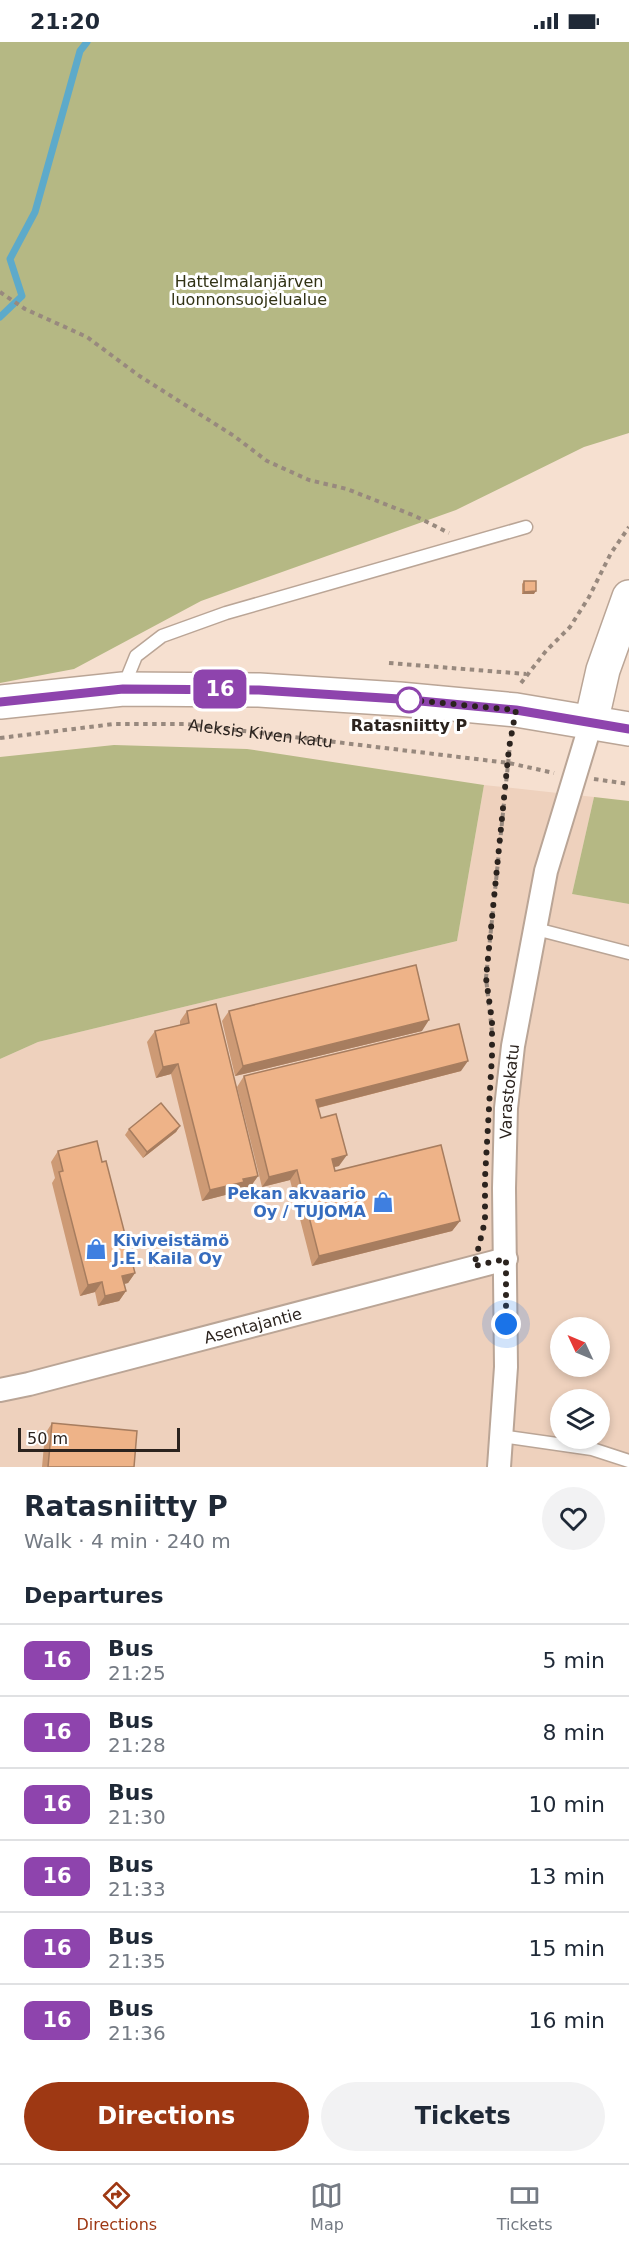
<!DOCTYPE html>
<html lang="en">
<head>
<meta charset="utf-8">
<style>
  :root { --surface:#fff; --page:#f2f2f3; --text:#1f2937; --muted:#747a83; --line:#e0e1e3; --accent:#9e3813 }
  body { margin:0; font-family:"DejaVu Sans",sans-serif; background:var(--page); color:var(--text); height:100vh; display:flex; flex-direction:column; font-size:22px; white-space:nowrap }
  * { box-sizing:border-box; margin:0 }
  p { font-size:20px; color:var(--muted) }
  .icon { flex:none; width:33px; height:33px; fill:none; stroke:currentColor; stroke-width:2; stroke-linecap:round; stroke-linejoin:round }
  .map { position:relative; height:1425px; overflow:hidden }
  .drawer { display:flex; flex-direction:column; background:var(--surface); flex:1 }
  .drawer>* { flex:none }
  .badge { padding:0 12px; border-radius:9px; font-size:21px; line-height:39px }
  .needle { width:39px; rotate:314deg }
  .fabs { position:absolute; left:550px; top:1275px; display:grid; gap:12px }
  .fabs a { display:grid; place-items:center; width:60px; height:60px; border-radius:50%; background:var(--surface); box-shadow:0 3px 9px #0003; font-size:30px }
  .scale { position:absolute; left:18px; bottom:15px; width:162px; box-sizing:border-box; padding-left:6px; border:3px solid #2b231e; border-top:0; font-size:16px; line-height:21px; white-space:nowrap; color:#2b231e; -webkit-text-stroke:4px #fff; paint-order:stroke }
  .you { position:absolute; width:30px; height:30px; margin:-15px; border:4px solid #fff; border-radius:50%; background:#1a73e8; box-shadow:0 0 0 9px #1a73e833 }
  .map>.badge { position:absolute; translate:-50% -50%; box-shadow:0 0 0 3px #fff }
  h2 { padding:0 24px; font-size:22px; line-height:54px }
  .round { display:grid; place-items:center; flex:none; width:63px; height:63px; border-radius:32px; background:var(--page) }
  .headline { display:flex; align-items:center; justify-content:space-between; height:102px; padding:0 24px }
  h1 { font-size:28px; font-weight:600; line-height:45px }
  .cta { display:flex; gap:12px; margin-top:auto; padding:12px 24px }
  .cta a { flex:1; height:69px; border-radius:36px; background:var(--accent); color:#fff; font-size:24px; font-weight:600; line-height:69px; text-align:center }
  .cta a+a { background:var(--page); color:var(--text) }
  ul { padding:0; list-style:none }
  li { display:flex; align-items:center; gap:18px; height:72px; padding:0 24px; border-top:2px solid var(--line) }
  li div { flex:1 }
  li b { display:block; font-size:22px }
  li em { font-style:normal }
  li .badge { min-width:66px; font-weight:700; text-align:center }
  .status { display:flex; justify-content:space-between; align-items:center; height:42px; padding:0 30px; background:var(--surface); direction:ltr }
  .status svg { height:16px; fill:currentColor }
  .tabs { display:flex; justify-content:space-around; align-items:center; height:84px; border-top:2px solid var(--line); background:var(--surface); font-size:16px; color:var(--muted) }
  .tabs a { display:grid; justify-items:center; gap:3px }
  .tabs .selected { color:var(--accent) }
  .map>svg:first-child { display:block }
  .built { fill:#eed1bd; fill-rule:evenodd }
  .green { fill:#b5b884 }
  .lines { fill:none; stroke-linecap:round; stroke-linejoin:round }
  .stream { stroke:#5daaca; stroke-width:7 }
  .lane-casing { stroke:#baa596; stroke-width:15 }
  .street-casing { stroke:#baa596; stroke-width:26 }
  .secondary-casing { stroke:#baa596; stroke-width:36 }
  .highway-casing { stroke:#baa596; stroke-width:36 }
  .path { stroke:#98897e; stroke-width:4; stroke-dasharray:4.5 4.5; stroke-linecap:butt }
  .lane { stroke:#fff; stroke-width:12 }
  .street { stroke:#fff; stroke-width:22 }
  .secondary { stroke:#fff; stroke-width:33 }
  .highway { stroke:#fff; stroke-width:33 }
  .wall { fill:#cd9a75 }
  .shaded-wall { fill:#a77d5f }
  .building { fill:#eeb388; stroke:#a77d5f; stroke-width:1.5 }
  .line-casing { stroke:#fff; stroke-width:14 }
  .line { stroke:#8e44ad; stroke-width:9 }
  .walk { stroke:#2b231e; stroke-width:6; stroke-dasharray:0 10.8 }
  .stop-dot { fill:#fff; stroke:#8e44ad; stroke-width:3 }
  .labels { text-anchor:middle; dominant-baseline:central; stroke-width:6; stroke-linejoin:round; paint-order:stroke }
  .park-label { font-size:16px; fill:#313214; stroke:#fff }
  .stop-label { font-size:16px; font-weight:bold; fill:#2b231e; stroke:#fff }
  .street-label { font-size:16px; fill:#2b231e; stroke:#fff }
  .shop-label { font-size:16px; font-weight:bold; fill:#366cbe; stroke:#fff; text-anchor:end }
</style>
</head>
<body>
<div class="status"><b>21:20</b><svg viewBox="0 0 49 12"><path d="M0 12V9h3v3zM5 12V6h3v6zM10 12V3h3v9zM15 12V0h3v12zM26 1h20v11H26zM47 4h2v5h-2z"/></svg></div>
<div class="map">
<svg width="629" height="1425" viewBox="0 0 629 1425">
  <rect width="100%" height="100%" fill="#f6e0d0"/>
  <path class="built" d="M484 743 594 755 572 852 629 862V1425H0V1017L38 1000 457 899ZM561 1286H600V1324H561ZM561 1358H600V1396H561Z"/>
  <path class="green" d="M0 0H629V391L584 405 456 468 201 559 74 627 0 641Z
    M114 703 247 707 484 743 457 899 38 1000 0 1017V715Z
    M594 755 629 759V862L572 852Z"/>
  <g class="lines">
    <path class="stream" d="M0 275 22 254 10 217 35 170 80 9 87 0"/>
    <defs>
      <path id="lane" d="M123 646 136 614 162 594 226 571 526 485
        M536 887 629 911
        M501 1394 592 1407 629 1419"/>
      <g id="street">
        <path id="s2" d="M0 1348 29 1342 506 1217"/>
        <path id="s3" d="M499 1425 506 1325 504 1146 506 1066 513 1004 546 829 591 681"/>
      </g>
      <path id="secondary" d="M0 660 123 647 259 648 399 657 516 668 629 687"/>
      <path id="highway" d="M591 681 603 628 629 555"/>
    </defs>
    <use href="#lane" class="lane-casing"/>
    <use href="#street" class="street-casing"/>
    <use href="#secondary" class="secondary-casing"/>
    <use href="#highway" class="highway-casing"/>
    <g class="path">
      <path d="M0 250 25 267 87 295 138 333 234 394 267 419 309 438 347 447 415 474 449 491"/>
      <path d="M389 621 526 632"/>
      <path d="M521 641 546 609 570 585 589 555 611 511 629 485"/>
      <path id="s1" d="M0 696 114 682H186L509 721 554 731"/>
      <path d="M594 737 629 742"/>
      <path d="M492 990 486 936 511 693"/>
    </g>
    <use href="#lane" class="lane"/>
    <use href="#street" class="street"/>
    <use href="#secondary" class="secondary"/>
    <use href="#highway" class="highway"/>
  </g>
  <path class="wall" d="M524 539 534 552H522V542Z
    M187 969 258 1134 251 1144 239 1147 237 1150 202 1159 171 1032 156 1036 147 1000 155 989 180 983V979Z
    M229 969 422 989 235 1034 222 979Z
    M461 1029 318 1066 321 1076 339 1124 334 1125 335 1129 460 1179 452 1189 312 1224 290 1138 262 1145 237 1045 244 1034Z
    M180 1084 176 1090 143 1116 125 1093 129 1087Z
    M58 1109 102 1120 135 1231 128 1241 124 1242 126 1249 119 1259 98 1264 95 1250 80 1254 52 1141 55 1136 51 1120Z
    M52 1381 134 1425H42L45 1392Z"/>
  <path class="shaded-wall" d="M536 549 534 552H522L524 550Z
    M429 978 422 989 235 1034 243 1024Z
    M468 1019 461 1029 309 1068 316 1058Z
    M178 1022 171 1032 156 1036 163 1025Z
    M180 1084 176 1090 143 1116 147 1110Z
    M347 1113 339 1124 325 1127 332 1117Z
    M297 1128 290 1138 262 1145 269 1135Z
    M258 1134 251 1144 239 1147 237 1150 202 1159 210 1148 243 1137Z
    M460 1179 452 1189 312 1224 319 1214Z
    M135 1231 128 1241 115 1244 122 1234Z
    M102 1240 95 1250 80 1254 88 1243Z
    M126 1249 119 1259 98 1264 105 1254Z"/>
  <path class="building" d="M524 539H536V549L524 550Z
    M416 923 429 978 243 1024 229 969Z
    M216 962 258 1134 243 1137 244 1140 210 1148 178 1022 163 1025 155 989 189 981 187 969Z
    M459 982 468 1019 316 1058 321 1076 336 1072 347 1113 332 1117 335 1129 441 1103 460 1179 319 1214 297 1128 269 1135 244 1034Z
    M161 1061 180 1084 147 1110 129 1087Z
    M97 1099 102 1120 106 1119 135 1231 122 1234 126 1249 105 1254 102 1240 88 1243 59 1130 63 1129 58 1109Z
    M52 1381 137 1389 134 1425H48Z"/>
  <g class="lines">
    <defs>
      <path id="line" d="M0 660 123 647 259 648 399 657 516 668 629 687"/>
    </defs>
    <use href="#line" class="line-casing"/>
    <use href="#line" class="line"/>
    <path class="walk" d="M409 658 399 657 516 668 509 706 486 936 492 979V1013L485 1136V1179L474 1224 506 1217V1282"/>
  </g>
  <defs>
    <symbol id="shop-bare" viewBox="-9 -9 18 18"><path d="M-5-2.5h2.3a2.7 3.5 0 0 1 5.4 0H5L5.5 6h-11ZM-1.5-2.5h3a1.5 2.3 0 0 0-3 0Z" fill="#3f7fe0" stroke="#fff" stroke-width="2.5" paint-order="stroke"/></symbol>
  </defs>
  <g fill-rule="evenodd">
    <use href="#shop-bare" x="368" y="1145" width="30" height="30"/>
    <use href="#shop-bare" x="81" y="1192" width="30" height="30"/>
  </g>
  <circle class="stop-dot" cx="409" cy="658" r="12"/>
  <g class="labels">
    <g class="park-label">
      <text x="249" y="239">Hattelmalanjärven<tspan x="249" dy="18">luonnonsuojelualue</tspan></text>
    </g>
    <g class="stop-label">
      <text x="409" y="683">Ratasniitty P</text>
    </g>
    <g class="street-label">
      <text stroke="none"><textPath href="#s1" startOffset="262">Aleksis Kiven katu</textPath></text>
      <text stroke="none"><textPath href="#s3" startOffset="376">Varastokatu</textPath></text>
      <text stroke="none"><textPath href="#s2" startOffset="261">Asentajantie</textPath></text>
    </g>
    <g class="shop-label">
      <text x="366" y="1151">Pekan akvaario<tspan x="366" dy="18">Oy / TUJOMA</tspan></text>
      <text x="113" y="1198" text-anchor="start">Kiviveistämö<tspan x="113" dy="18">J.E. Kaila Oy</tspan></text>
    </g>
  </g>
</svg>
<div class="fabs">
<a><svg class="needle" viewBox="-14 -14 28 28"><path d="M0-13l5 13h-10z" fill="#e53935"/><path d="M0 13l5-13h-10z" fill="#747a83"/></svg></a>
<a><svg class="icon" aria-label="layers" viewBox="0 0 24 24"><path d="M12 4l9 5-9 5-9-5zM3 14l9 5 9-5"/></svg></a>
</div>
<div class="scale">50 m</div>
<div class="you" style="left:506px;top:1282px"></div>
<b class="badge" style="left:220px;top:647px;background:#8e44ad;color:#fff">16</b>
</div>
<section class="drawer">
<div class="headline"><div><h1>Ratasniitty P</h1><p>Walk · 4 min · 240 m</p></div><a class="round"><svg class="icon" aria-label="heart" viewBox="0 0 24 24"><path d="M12 20l-8-8c-3-5 5-10 8-4 3-6 11-1 8 4z"/></svg></a></div>
<h2>Departures</h2>
<ul>
<li><span class="badge" style="background:#8e44ad;color:#fff">16</span><div><b>Bus</b><p>21:25</p></div><em>5 min</em></li>
<li><span class="badge" style="background:#8e44ad;color:#fff">16</span><div><b>Bus</b><p>21:28</p></div><em>8 min</em></li>
<li><span class="badge" style="background:#8e44ad;color:#fff">16</span><div><b>Bus</b><p>21:30</p></div><em>10 min</em></li>
<li><span class="badge" style="background:#8e44ad;color:#fff">16</span><div><b>Bus</b><p>21:33</p></div><em>13 min</em></li>
<li><span class="badge" style="background:#8e44ad;color:#fff">16</span><div><b>Bus</b><p>21:35</p></div><em>15 min</em></li>
<li><span class="badge" style="background:#8e44ad;color:#fff">16</span><div><b>Bus</b><p>21:36</p></div><em>16 min</em></li>
</ul>
<div class="cta"><a>Directions</a><a>Tickets</a></div>
</section>
<nav class="tabs">
<a class="selected"><svg class="icon" aria-label="directions" viewBox="0 0 24 24"><path d="M12 3l9 9-9 9-9-9zM9 14v-3h6M13 9l2 2-2 2"/></svg>Directions</a>
<a><svg class="icon" aria-label="map" viewBox="0 0 24 24"><path d="M3 6l6-2 6 2 6-2v14l-6 2-6-2-6 2zM9 4v14M15 6v14"/></svg>Map</a>
<a><svg class="icon" aria-label="tickets" viewBox="0 0 24 24"><path d="M3 7h18v10H3zM15 7v10"/></svg>Tickets</a>
</nav>
</body>
</html>
